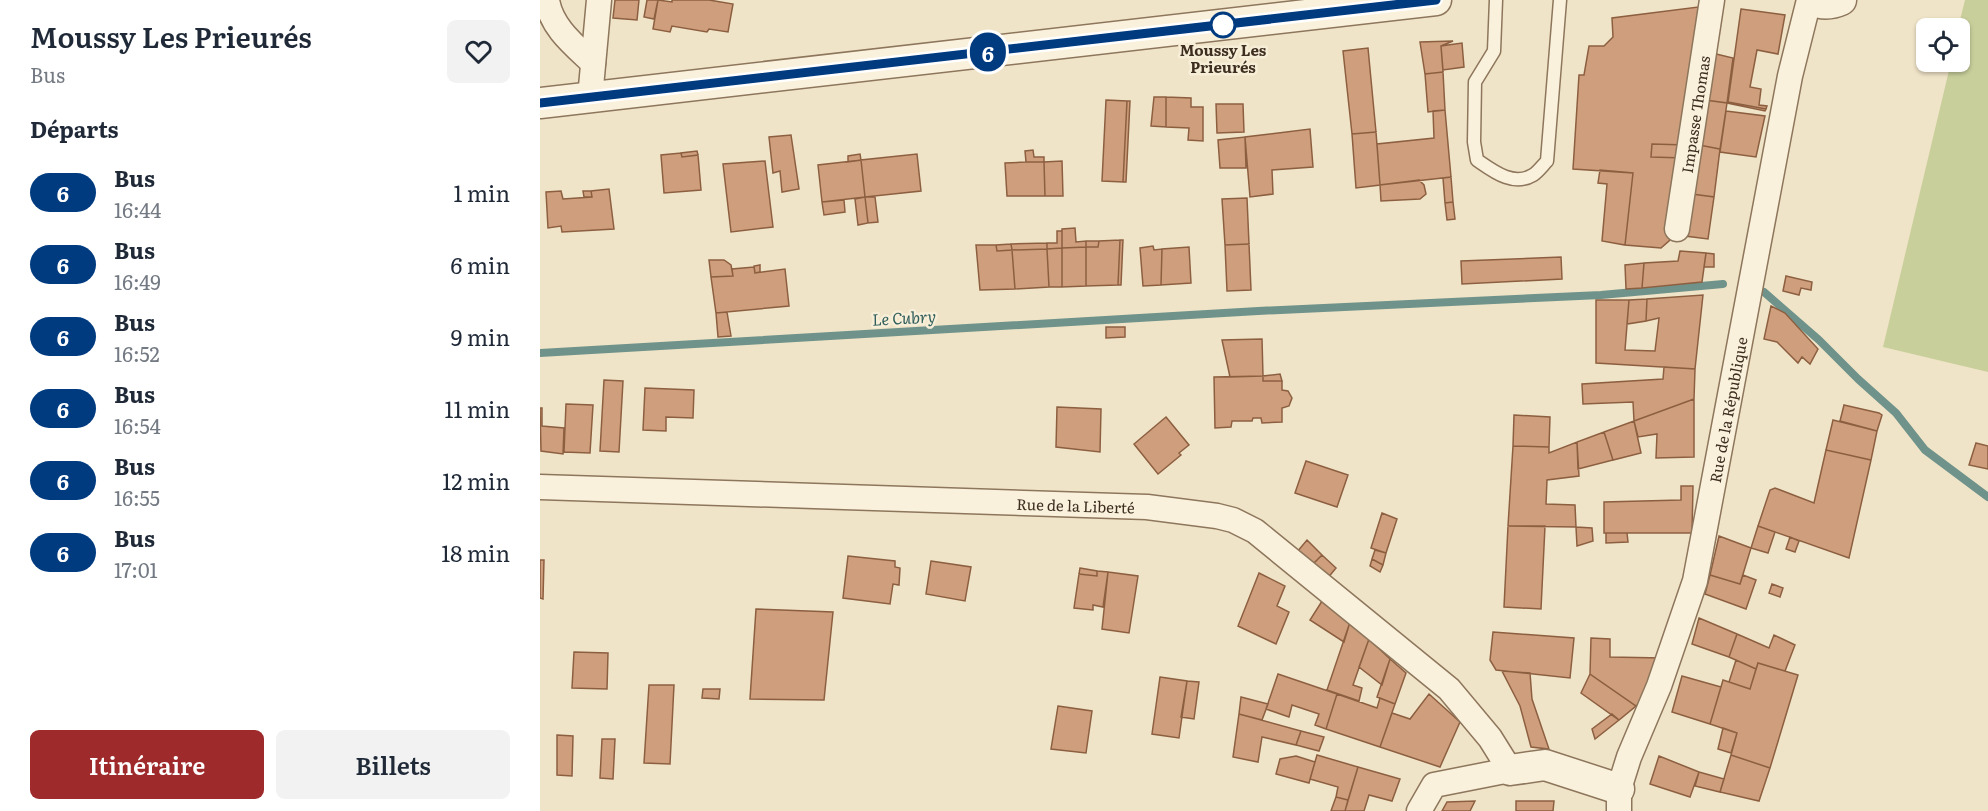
<!DOCTYPE html>
<html lang="fr">
<head>
<meta charset="utf-8">
<style>
  :root { --surface:#fff; --page:#f2f2f3; --text:#1f2937; --muted:#747a83; --accent:#9e2a2b }
  body { margin:0; font-family:Literata,serif; background:var(--page); color:var(--text); height:100vh; display:flex; flex-direction:column; font-size:22px; white-space:nowrap }
  * { box-sizing:border-box; margin:0 }
  p { font-size:20px; color:var(--muted) }
  .icon { flex:none; width:33px; height:33px; fill:none; stroke:currentColor; stroke-width:2; stroke-linecap:round; stroke-linejoin:round }
  .map { position:relative; flex:1; overflow:hidden }
  .sheet { display:flex; flex-direction:column; background:var(--surface); width:540px }
  .sheet>* { flex:none }
  .badge { padding:0 12px; border-radius:20px; font-size:21px; line-height:39px }
  .controls { position:absolute; left:1376px; top:18px; display:grid; gap:12px }
  .controls a { display:grid; place-items:center; width:54px; height:54px; border-radius:9px; background:var(--surface); box-shadow:0 2px 4px #0004; font-size:30px }
  .map>.badge { position:absolute; translate:-50% -50%; box-shadow:0 0 0 3px #fff }
  h2 { padding:0 30px; font-size:22px; line-height:54px }
  .round { display:grid; place-items:center; flex:none; width:63px; height:63px; border-radius:9px; background:var(--page) }
  .head { display:flex; align-items:center; justify-content:space-between; height:102px; padding:0 30px }
  h1 { font-size:28px; font-weight:600; line-height:45px }
  .cta { display:flex; gap:12px; margin-top:auto; padding:12px 30px }
  .cta a { flex:1; height:69px; border-radius:9px; background:var(--accent); color:#fff; font-size:24px; font-weight:600; line-height:69px; text-align:center }
  .cta a+a { background:var(--page); color:var(--text) }
  ul { padding:0; list-style:none }
  li { display:flex; align-items:center; gap:18px; height:72px; padding:0 30px }
  li div { flex:1 }
  li b { display:block; font-size:22px }
  li em { font-style:normal }
  li .badge { min-width:66px; font-weight:700; text-align:center }
  main { display:flex; flex:1; min-height:0 }
  .map>svg:first-child { display:block }
  .green { fill:#c9cf9b }
  .lines { fill:none; stroke-linecap:round; stroke-linejoin:round }
  .stream { stroke:#6f938a; stroke-width:8 }
  .building { fill:#cf9f7d; stroke:#8d5f41; stroke-width:1.5 }
  .service-casing { stroke:#8d765c; stroke-width:15 }
  .minor-casing { stroke:#8d765c; stroke-width:27 }
  .tertiary-casing { stroke:#8d765c; stroke-width:33 }
  .service { stroke:#faf1dc; stroke-width:12 }
  .minor { stroke:#faf1dc; stroke-width:24 }
  .tertiary { stroke:#faf1dc; stroke-width:30 }
  .line-casing { stroke:#fff; stroke-width:14 }
  .line { stroke:#003b80; stroke-width:9 }
  .stop-dot { fill:#fff; stroke:#003b80; stroke-width:3 }
  .labels { text-anchor:middle; dominant-baseline:central; stroke-width:5; stroke-linejoin:round; paint-order:stroke }
  .stop-label { font-size:15px; font-weight:bold; fill:#3d2e20; stroke:#f7eed8 }
  .street-label { font-size:15px; fill:#3d2e20; stroke:#f7eed8 }
  .water-label { font-size:16px; font-style:italic; fill:#2f5d5a; stroke:#f7eed8 }
</style>
</head>
<body>
<main>
<section class="sheet">
<div class="head"><div><h1>Moussy Les Prieurés</h1><p>Bus</p></div><a class="round"><svg class="icon" aria-label="heart" viewBox="0 0 24 24"><path d="M12 20l-8-8c-3-5 5-10 8-4 3-6 11-1 8 4z"/></svg></a></div>
<h2>Départs</h2>
<ul>
<li><span class="badge" style="background:#003b80;color:#fff">6</span><div><b>Bus</b><p>16:44</p></div><em>1 min</em></li>
<li><span class="badge" style="background:#003b80;color:#fff">6</span><div><b>Bus</b><p>16:49</p></div><em>6 min</em></li>
<li><span class="badge" style="background:#003b80;color:#fff">6</span><div><b>Bus</b><p>16:52</p></div><em>9 min</em></li>
<li><span class="badge" style="background:#003b80;color:#fff">6</span><div><b>Bus</b><p>16:54</p></div><em>11 min</em></li>
<li><span class="badge" style="background:#003b80;color:#fff">6</span><div><b>Bus</b><p>16:55</p></div><em>12 min</em></li>
<li><span class="badge" style="background:#003b80;color:#fff">6</span><div><b>Bus</b><p>17:01</p></div><em>18 min</em></li>
</ul>
<div class="cta"><a>Itinéraire</a><a>Billets</a></div>
</section>
<div class="map">
<svg width="1448" height="811" viewBox="0 0 1448 811">
  <rect width="100%" height="100%" fill="#f0e4c8"/>
  <path class="green" d="M1425 0H1448V372L1343 347 1411 62H1419L1418 28Z"/>
  <g class="lines">
    <path class="stream" d="M1224 292 1279 340 1318 379 1356 413 1385 450 1448 497
      M0 353 718 311 1061 295 1183 284"/>
  </g>
  <path class="building" d="M75 0H99L97 20 73 18Z
    M107 0H118L114 19 104 17Z
    M118 0 132 2V0H169L193 4 188 32 169 29 167 32 132 26 130 32 113 29Z
    M1166 6 1146 145 1112 144 1111 157 1144 158 1130 240 1121 248 1085 245 1093 173 1033 169 1039 75H1044L1049 46H1064L1073 37 1072 18Z
    M1201 9 1245 15 1238 54 1217 50 1210 87 1221 89 1219 105 1227 106 1226 109 1188 102Z
    M913 41 901 46 903 72 885 74 880 42Z
    M922 43 924 67 903 70 901 46Z
    M828 48 836 132 812 134 803 51Z
    M1172 53 1193 58 1187 103 1165 100Z
    M903 72 905 110 888 112 885 74Z
    M614 97H626V127L611 126Z
    M626 97 651 98V107H663V141L648 140 649 128 626 127Z
    M566 100 587 101 583 182 562 181Z
    M1165 100 1187 103 1180 149 1159 145Z
    M587 101H590L586 182H583Z
    M1188 102 1226 109 1225 111 1187 103Z
    M676 104H703L704 132 677 133Z
    M905 110 911 177 840 185 837 144 894 138 893 111Z
    M1186 111 1225 116 1216 157 1180 152Z
    M770 129 773 167 732 170 733 194 710 197 705 137Z
    M836 132 840 185 816 188 812 134Z
    M251 135 259 189 242 192 240 171 233 173 229 137Z
    M705 137 706 168H680L678 140Z
    M1112 144 1146 145 1144 158 1111 157Z
    M1159 145 1180 149 1174 197 1152 194Z
    M493 150 494 157H504V162H486L485 151Z
    M157 151 158 155 142 157 141 153Z
    M141 153 142 157 158 155 161 190 124 193 121 155Z
    M320 154 321 160 308 162V156Z
    M377 154 381 191 325 197 321 160Z
    M321 160 325 197 282 202 278 165Z
    M225 161 233 227 191 232 183 164Z
    M522 161 523 196H505L504 162Z
    M486 162H504L505 196H467L465 163Z
    M1060 170 1093 173 1085 245 1062 241 1067 184 1058 183Z
    M911 177 913 202 905 203 903 178Z
    M879 180 884 185 886 194 880 199 841 201 840 185Z
    M69 189 74 229 22 232 21 226 8 228 6 192 21 191 23 199 52 197 51 191Z
    M43 191H51L52 197H44Z
    M1152 194 1174 197 1168 239 1145 236Z
    M325 197H335L338 222 328 223Z
    M325 197 328 223 318 225 315 199Z
    M707 198 709 244 685 245 682 199Z
    M304 200 305 212 284 215 282 202Z
    M913 202 915 219 907 220 905 203Z
    M535 228 536 242 546 241V247L522 248V229Z
    M517 231H522V248L507 249V243H517Z
    M580 240H583L581 285H578Z
    M580 240 578 285 546 286V247H558L559 241Z
    M546 241H559L558 247H546Z
    M507 243V249L472 250 471 244Z
    M471 244 472 250 457 251 456 245Z
    M709 244 711 290 687 291 685 245Z
    M436 245H456L457 251 472 250 475 289 440 290Z
    M613 246 614 250 622 249 621 285 603 286 600 248Z
    M546 247V286L522 287V248Z
    M649 247 651 283 621 285 622 249Z
    M522 248V287H509L507 249Z
    M507 249 509 287 475 289 472 250Z
    M1140 251 1166 253 1162 282 1102 288 1104 263 1138 261Z
    M1166 253 1174 254V267H1164Z
    M1021 257 1022 279 922 284 921 261Z
    M169 260H184L191 265 193 276 171 277Z
    M1104 263 1102 288 1086 289 1085 265Z
    M220 265V272L215 273 214 266Z
    M214 267 215 273 245 269 249 306 176 313 171 277 193 276 192 269Z
    M1246 276 1272 282 1271 290 1261 288 1259 295 1243 291Z
    M1163 295 1155 369 1056 363V300H1089L1085 350 1115 351 1119 318 1106 321 1107 299Z
    M1107 299 1106 321 1087 324 1089 300Z
    M1231 306 1245 313 1278 349 1270 364 1262 357 1258 363 1237 342 1224 339Z
    M187 312 191 336 178 337 176 313Z
    M566 327H585V337L566 338Z
    M722 339 723 376 690 377 682 340Z
    M1124 367 1155 369 1154 399 1094 421 1093 402 1043 404 1042 384 1123 379Z
    M740 374 742 381H723V376Z
    M723 376V381H742V390L748 391 752 398 749 406 742 408V422L722 423 721 418H713L712 421H692L691 427 675 428 674 377Z
    M64 380 83 381 79 452 60 451Z
    M105 388 154 390 153 418 126 417V431L103 430Z
    M1154 399V457L1116 458 1117 434 1098 437 1094 421Z
    M26 404 53 405 50 453 24 452Z
    M1304 405 1339 413 1342 415 1337 431 1300 421Z
    M517 407 561 409 560 452 516 447Z
    M0 408H2V426L24 428 23 454 1 451Z
    M974 415 1010 417 1009 447 973 446Z
    M626 417 649 445 639 453 641 455 618 474 594 444Z
    M1293 420 1337 431 1331 460 1286 450Z
    M1094 421 1101 453 1073 460 1064 432Z
    M1064 432 1073 460 1038 469 1037 442Z
    M1037 442 1039 476 1007 480 1006 504 1035 505 1036 527 968 526 973 446 1009 447V453Z
    M1436 443 1448 446V469L1429 465Z
    M1286 450 1331 460 1309 558 1218 526 1230 490 1235 488 1274 503Z
    M766 461 808 475 797 507 755 493Z
    M1141 486H1153L1152 533H1064V502L1141 500Z
    M842 513 857 519 846 553 831 548Z
    M968 526H1005L1001 609 964 607Z
    M1218 526 1235 532 1228 553 1211 548Z
    M1036 527 1052 528 1053 541 1037 546Z
    M1066 533H1087L1088 542 1066 543Z
    M1179 536 1211 548 1200 584 1170 575Z
    M1250 537 1259 541 1255 552 1246 549Z
    M767 540 782 555 772 565 757 552Z
    M835 550 846 553 843 565 832 559Z
    M782 555 796 568 787 579 772 565Z
    M308 556 355 561V567L360 568 359 585 353 584 350 604 303 598Z
    M832 559 843 565 840 572 830 566Z
    M0 560H4L3 599 0 598Z
    M391 561 431 567 425 601 386 594Z
    M540 568 557 571V576L539 574Z
    M557 571 568 572 563 607 553 605V610L534 608 539 574 557 576Z
    M568 572 598 576 589 633 562 629Z
    M719 573 745 586 737 606 749 612 736 644 698 626Z
    M1170 575 1200 584 1203 575 1216 580 1206 609 1165 594Z
    M1232 584 1243 588 1240 597 1229 593Z
    M784 598 810 622 804 642 770 620Z
    M216 609 293 612 284 700 210 699Z
    M1159 618 1197 634 1189 657 1152 644Z
    M810 622 829 639 813 685 822 688 819 701 787 690Z
    M953 632 1034 638 1030 678 956 670 950 660Z
    M1197 634 1229 648 1234 635 1255 645 1245 671 1218 663 1216 669 1189 657Z
    M1051 638 1070 639V657L1122 658 1108 695 1096 706 1050 674Z
    M829 639 850 659 842 685 819 667Z
    M34 652 68 653 67 689 32 688Z
    M850 659 866 673 855 704 837 697Z
    M1196 660 1216 669 1210 689 1189 682Z
    M1218 663 1258 675 1230 768 1191 755 1197 733 1170 724 1183 680 1210 689Z
    M962 671 990 673 992 699 1009 749 991 747 980 706Z
    M738 674 797 694 786 729 775 725 779 714 752 705 749 717 726 709Z
    M1050 674 1096 706 1079 720 1041 693Z
    M1142 676 1181 687 1170 724 1132 712Z
    M620 677 647 681 639 738 612 734Z
    M647 681 659 682 654 719 641 717Z
    M109 685H134L130 764 104 763Z
    M163 689H180L179 699 162 698Z
    M797 694 837 708 840 698 855 704 840 747 786 729Z
    M889 694 920 722 900 767 840 747 852 713 870 719Z
    M701 697 728 704 722 720 699 714Z
    M518 706 552 711 546 753 511 749Z
    M699 714 761 731 756 745 722 737 718 762 693 757Z
    M1072 714 1079 720 1055 739 1052 729Z
    M1183 728 1197 733 1191 753 1178 749Z
    M761 731 784 737 779 751 756 745Z
    M17 735 33 736 32 776 17 775Z
    M62 739H75L73 779 60 778Z
    M777 755 818 767 808 800 796 797 798 787 770 779Z
    M1191 755 1230 768 1219 801 1180 792Z
    M756 756 775 762 769 783 736 774 740 759Z
    M1119 756 1159 772 1150 797 1110 784Z
    M818 767 860 779 852 801 829 795 824 811H805Z
    M1159 772 1184 779 1180 792 1155 786Z
    M796 797 808 800 805 811H791Z
    M935 801 930 811H902L907 802Z
    M976 801H1014L1013 811H976Z"/>
  <g class="lines">
    <defs>
      <path id="service" d="M956 0 954 51 935 82 934 142 937 160C953 171 973 187 993 175 998 172 1003 165 1007 161L1020 0"/>
      <g id="minor">
        <path d="M7 0C11 27 34 45 53 63"/>
        <path d="M50 98 59 0"/>
        <path id="s1" d="M1137 229 1172 0"/>
        <path id="s2" d="M0 487 607 507 677 516 693 520 715 531 909 689 950 738 970 770 894 785 879 811"/>
        <path id="s3" d="M1079 811V789L1089 757 1119 686 1155 581 1250 76 1269 0"/>
      </g>
      <path id="tertiary" d="M1272 0C1282 5 1292 4 1301 0
        M0 103 896 0
        M970 770 1005 765 1079 789"/>
    </defs>
    <use href="#service" class="service-casing"/>
    <use href="#minor" class="minor-casing"/>
    <use href="#tertiary" class="tertiary-casing"/>
    <use href="#service" class="service"/>
    <use href="#minor" class="minor"/>
    <use href="#tertiary" class="tertiary"/>
  </g>
  <g class="lines">
    <defs>
      <path id="line" d="M0 103 896 0"/>
    </defs>
    <use href="#line" class="line-casing"/>
    <use href="#line" class="line"/>
  </g>
  <circle class="stop-dot" cx="683" cy="25" r="12"/>
  <g class="labels">
    <g class="stop-label">
      <text x="683" y="49">Moussy Les<tspan x="683" dy="17">Prieurés</tspan></text>
    </g>
    <g class="street-label">
      <text stroke="none"><textPath href="#s1" startOffset="116">Impasse Thomas</textPath></text>
      <text stroke="none"><textPath href="#s3" startOffset="418">Rue de la République</textPath></text>
      <text stroke="none"><textPath href="#s2" startOffset="536">Rue de la Liberté</textPath></text>
    </g>
    <g class="water-label">
      <text transform="translate(364 317) rotate(-3)">Le Cubry</text>
    </g>
  </g>
</svg>
<div class="controls">
<a><svg class="icon" aria-label="locate" viewBox="0 0 24 24"><circle cx="12" cy="12" r="6"/><path d="M12 2v4M12 18v4M2 12h4M18 12h4"/></svg></a>
</div>
<b class="badge" style="left:448px;top:52px;background:#003b80;color:#fff">6</b>
</div>
</main>
</body>
</html>
